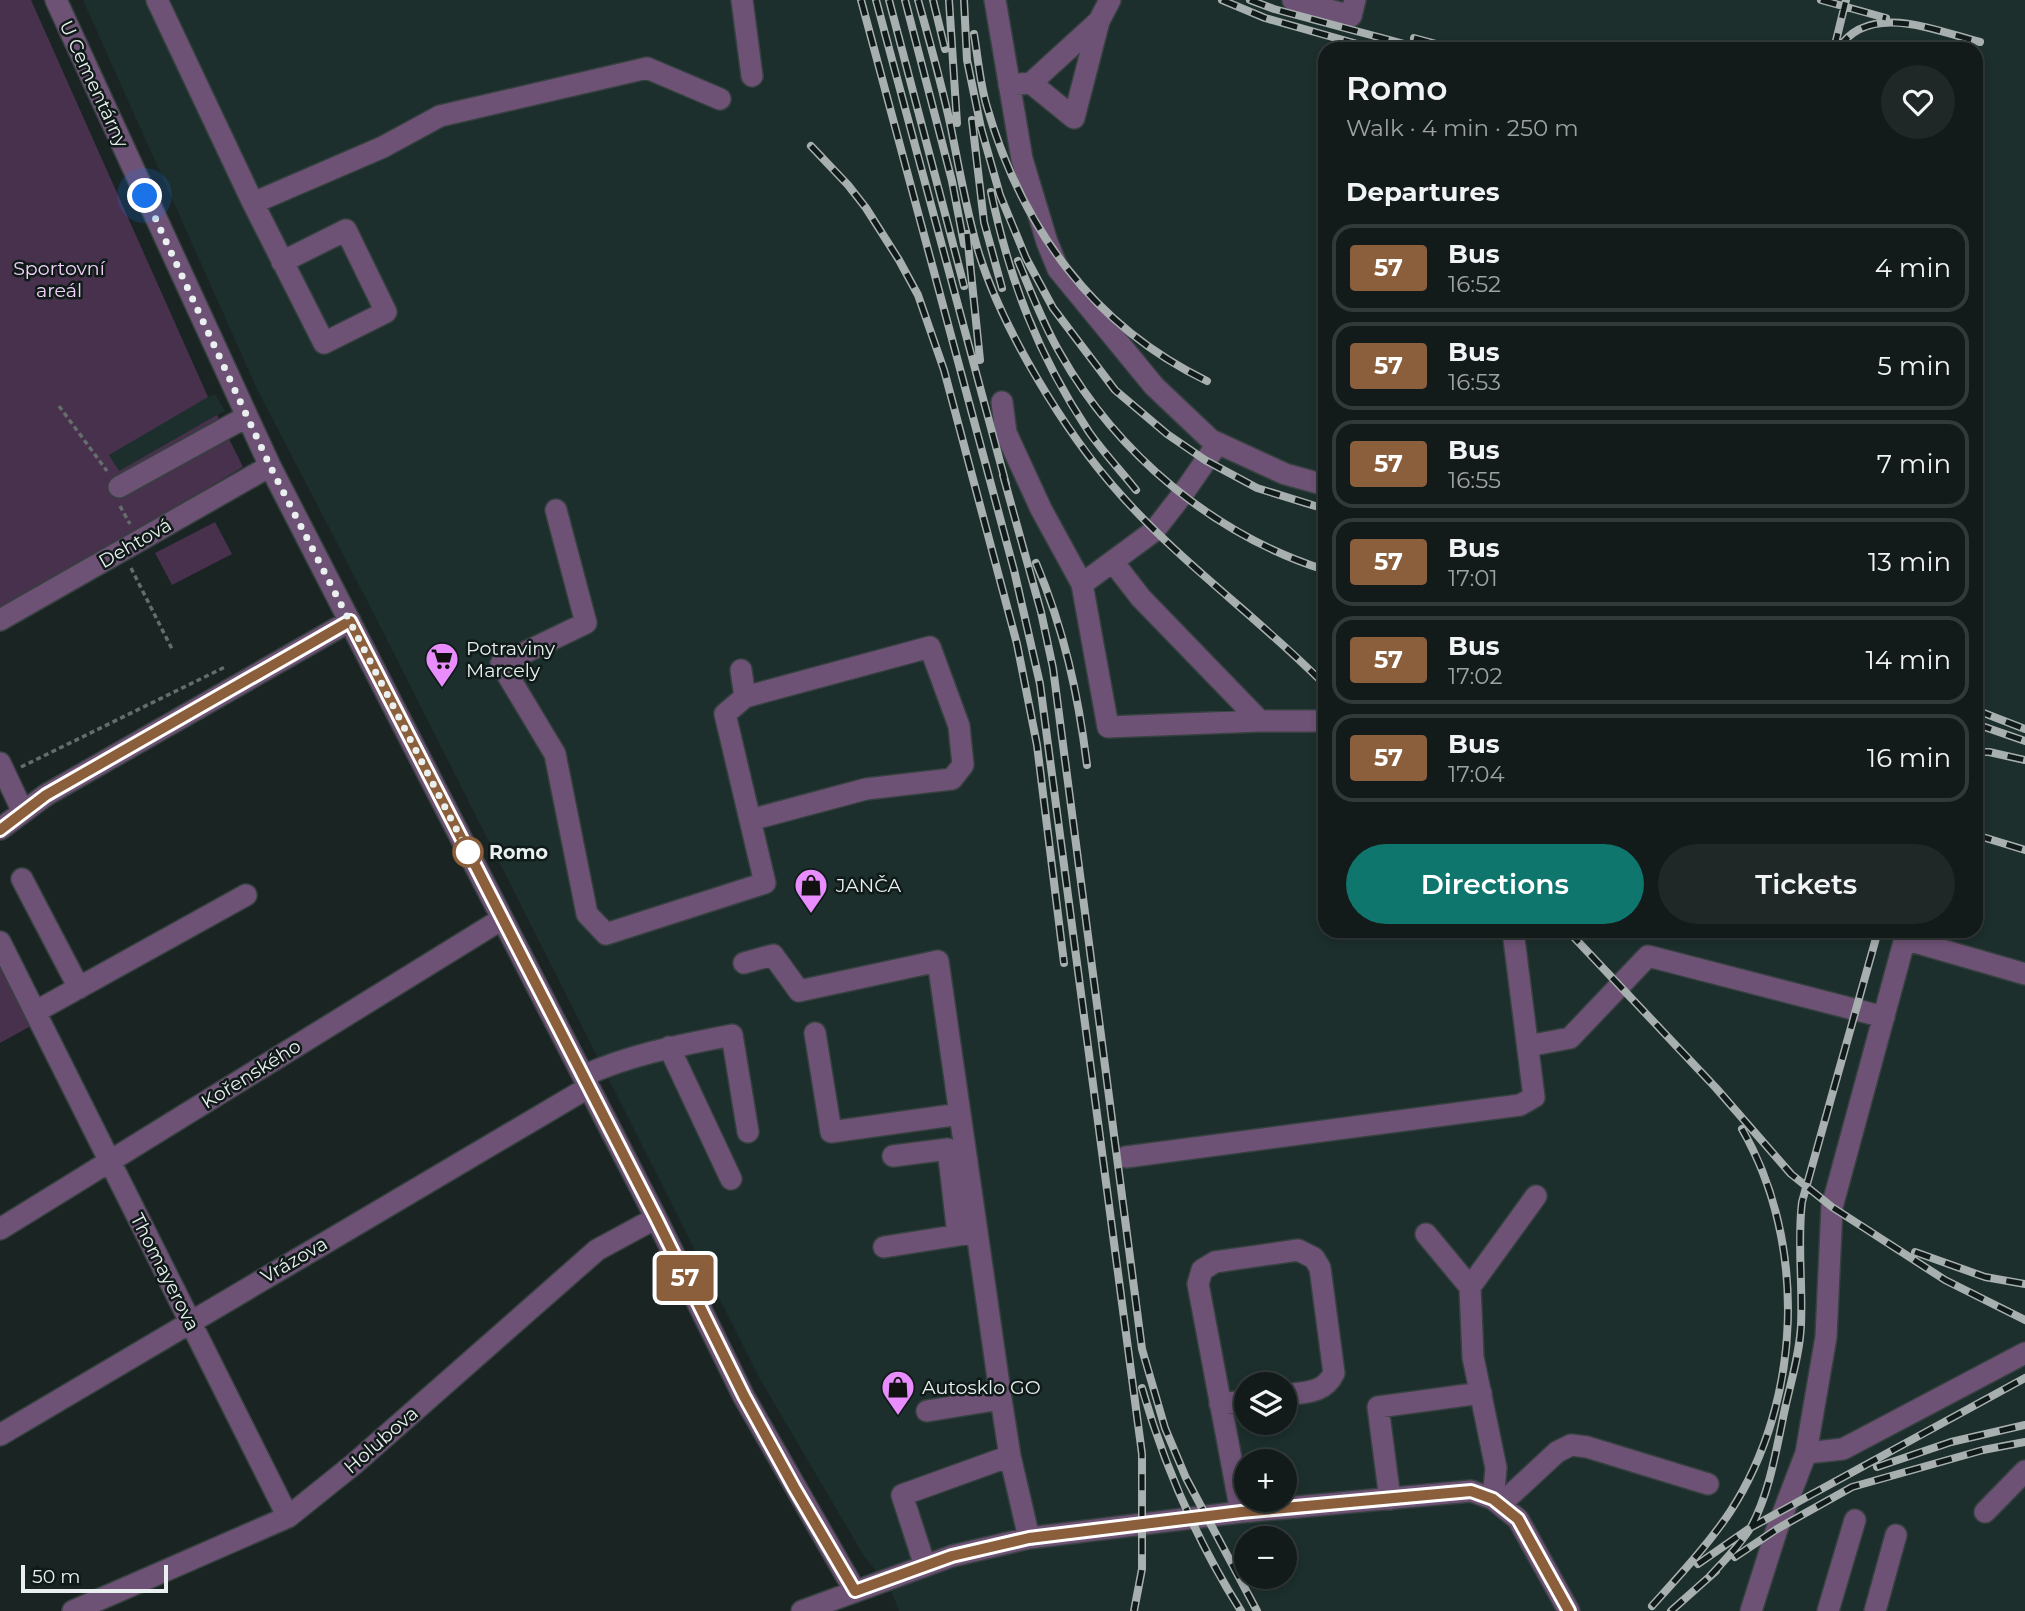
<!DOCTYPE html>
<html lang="en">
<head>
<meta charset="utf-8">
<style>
  :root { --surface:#131b1a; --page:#202827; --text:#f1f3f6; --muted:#9da1a2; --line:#323939; --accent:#0f766e }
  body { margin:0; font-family:Montserrat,sans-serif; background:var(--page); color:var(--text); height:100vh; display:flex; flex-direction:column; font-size:26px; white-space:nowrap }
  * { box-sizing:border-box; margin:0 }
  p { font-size:23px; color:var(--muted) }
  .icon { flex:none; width:38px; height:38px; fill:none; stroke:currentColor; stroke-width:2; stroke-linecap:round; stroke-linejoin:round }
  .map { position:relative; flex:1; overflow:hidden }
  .side { position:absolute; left:1318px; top:42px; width:665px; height:896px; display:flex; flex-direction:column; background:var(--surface); border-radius:21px; box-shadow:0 4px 10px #0003,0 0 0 2px var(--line) }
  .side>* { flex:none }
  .badge { padding:0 14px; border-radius:5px; font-size:24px; line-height:46px }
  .controls { position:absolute; left:1234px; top:1372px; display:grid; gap:14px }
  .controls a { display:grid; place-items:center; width:63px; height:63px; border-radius:50%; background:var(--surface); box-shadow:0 4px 10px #0003,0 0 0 2px var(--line); font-size:35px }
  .scale { position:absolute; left:21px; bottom:18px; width:147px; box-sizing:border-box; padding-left:7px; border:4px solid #e9f0ef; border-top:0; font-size:19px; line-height:24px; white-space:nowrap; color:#e9f0ef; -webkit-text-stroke:5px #101b19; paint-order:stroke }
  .you { position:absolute; width:35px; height:35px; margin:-18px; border:5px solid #fff; border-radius:50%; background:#1a73e8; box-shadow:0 0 0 10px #1a73e833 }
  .map>.badge { position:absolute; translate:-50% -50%; box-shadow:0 0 0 4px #fff }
  h2 { padding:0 28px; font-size:26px; line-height:63px }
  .round { display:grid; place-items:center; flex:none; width:74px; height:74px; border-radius:37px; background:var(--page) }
  .summary { display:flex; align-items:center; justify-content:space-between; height:119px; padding:0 28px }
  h1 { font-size:33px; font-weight:600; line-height:52px }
  .action { display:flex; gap:14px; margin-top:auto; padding:14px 28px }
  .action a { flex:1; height:80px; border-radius:42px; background:var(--accent); color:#fff; font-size:28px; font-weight:600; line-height:80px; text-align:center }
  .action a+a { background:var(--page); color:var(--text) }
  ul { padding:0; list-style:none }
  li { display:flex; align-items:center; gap:21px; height:88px; margin:0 14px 10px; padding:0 14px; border:4px solid var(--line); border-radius:21px }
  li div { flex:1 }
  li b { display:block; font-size:26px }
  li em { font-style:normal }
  li .badge { min-width:77px; font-weight:700; text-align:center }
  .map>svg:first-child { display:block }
  .built { fill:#1c2f2d; fill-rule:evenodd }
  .green { fill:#47314c }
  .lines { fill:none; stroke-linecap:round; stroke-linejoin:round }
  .minor-casing { stroke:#364140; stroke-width:24 }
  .path { stroke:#646d6c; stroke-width:3.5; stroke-dasharray:5 3.5; stroke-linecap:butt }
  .minor { stroke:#6e5275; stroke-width:21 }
  .rail-casing { stroke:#a8b0af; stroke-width:8 }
  .rail { stroke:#101b19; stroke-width:5; stroke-dasharray:16; stroke-linecap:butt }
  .line-casing { stroke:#fff; stroke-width:16 }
  .line { stroke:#8b5e3c; stroke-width:10 }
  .walk { stroke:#e9f0ef; stroke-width:7; stroke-dasharray:0 12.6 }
  .stop-dot { fill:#fff; stroke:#8b5e3c; stroke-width:3.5 }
  .labels { text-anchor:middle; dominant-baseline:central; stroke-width:5; stroke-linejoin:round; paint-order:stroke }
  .street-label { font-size:19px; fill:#e9f0ef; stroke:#101b19 }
  .park-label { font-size:19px; fill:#f3d1fb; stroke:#101b19 }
  .poi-label { font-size:19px; fill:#e9f0ef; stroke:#101b19; text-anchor:start }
  .stop-label { font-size:19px; font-weight:bold; fill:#e9f0ef; stroke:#101b19; text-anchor:start }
</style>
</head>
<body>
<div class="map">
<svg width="2025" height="1611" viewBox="0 0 2025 1611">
  <rect width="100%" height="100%" fill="#192423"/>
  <path class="built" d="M83 0H2025V1611H899L890 1588 864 1556 760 1379 377 620 258 391ZM1325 49H1976V931H1325ZM1246 1384H1284V1423H1246ZM1246 1461H1284V1500H1246ZM1246 1538H1284V1577H1246Z
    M200 380 208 397 215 394 225 411 217 415 243 467 135 531 82 434Z"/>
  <path class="green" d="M0 0H31L208 397 109 455 119 471 217 415 243 467 0 611Z
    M215 522 232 554 172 585 155 553Z
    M0 966 31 1026 0 1043Z"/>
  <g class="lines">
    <defs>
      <path id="minor" d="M56 0 270 466 656 1218 744 1397 855 1591
        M157 0 253 203 383 147 440 116 647 68 720 99
        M742 0 752 76
        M995 0 1022 159 1047 242 1058 269 1154 386 1211 440 1285 474 1325 485
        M1293 0 1351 16 1355 0
        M1031 83 1099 21
        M1009 85 1031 83 1074 118 1099 21 1110 0
        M253 203 324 343 386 312 346 230 282 262
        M1002 402 1006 433 1041 509 1082 584
        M119 487 246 417
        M556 510 586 623 501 664 555 754 587 914 606 934 765 883 725 714 745 697 741 670
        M1113 562 1141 598 1260 721 1108 727 1082 584 1154 531 1182 495 1218 443
        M0 620 270 466
        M745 697 930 647 959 726 963 765 952 779 866 789 750 820
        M1260 721H1322L1325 724
        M0 763 23 812
        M0 829 46 795 350 621
        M22 879 79 988
        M1904 939 2025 974
        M0 942 288 1517
        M744 963 773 955 799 991 938 961 1001 1399 1010 1456 1029 1538
        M35 1012 246 895
        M815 1033 831 1132 960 1114
        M1528 1046 1570 1038 1648 956 1884 1017
        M669 1047 731 1179
        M583 1076C631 1054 681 1045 732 1035L748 1132
        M893 1156 948 1149 958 1235
        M1126 1157 1520 1105 1534 1097 1513 931
        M0 1229 502 919
        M1426 1234 1470 1287
        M884 1247 972 1233
        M1220 1404 1246 1401
        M927 1411 1001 1399
        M0 1435 589 1087
        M1806 1453 1843 1449 2025 1353
        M1390 1499 1378 1407 1481 1393
        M1493 1499 1496 1468 1473 1357 1470 1287 1536 1196
        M1501 1504 1557 1452 1571 1445 1587 1447 1708 1484
        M1241 1512 1198 1284 1202 1270 1215 1262 1298 1250 1314 1258 1320 1268 1334 1373C1324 1394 1305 1392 1284 1395
        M1985 1512 2025 1471
        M925 1566 902 1495 1010 1456
        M73 1611 288 1517 354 1464 597 1250 656 1218
        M802 1611 952 1556 1029 1538 1241 1512 1471 1491 1493 1499 1518 1519 1569 1611
        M1751 1611 1777 1529 1806 1453 1826 1337 1832 1207 1907 931
        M1828 1611 1855 1520
        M1875 1611 1896 1535"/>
    </defs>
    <use href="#minor" class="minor-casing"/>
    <path class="path" d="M59 406 107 471
      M120 506 130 524
      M131 568 173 651
      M21 767 225 667"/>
    <use href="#minor" class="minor"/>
    <defs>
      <path id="rail" d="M861 0 1014 570 1040 684 1142 1454V1569L1134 1611
        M876 0 1006 484
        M889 0 964 286
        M905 0 952 181 964 244
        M918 0C930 43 942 85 951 128 959 168 966 208 977 247 1000 326 1065 433 1120 494 1182 564 1259 618 1325 685
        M933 0 945 49
        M949 0 957 123
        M964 0 967 60 981 128 1000 195 1026 258 1053 308 1115 390 1167 434 1205 460 1257 488 1325 509
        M1222 0 1265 18 1375 49
        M1250 0 1274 9 1423 49
        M1821 0 1886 18
        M974 34C978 58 980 84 987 107 1022 228 1093 326 1207 381
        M1414 38 1455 49
        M1834 49 1846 0
        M1838 49C1869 1 1936 31 1980 42
        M972 120 984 222 1002 288
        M811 146 848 185 866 208 899 260 918 295 944 370 1017 644 1037 745 1064 963
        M991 192C1010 282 1038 355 1089 432 1103 452 1121 471 1136 490
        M967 234 980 360
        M1018 261C1031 292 1043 324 1060 353 1117 454 1214 535 1325 570
        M1003 475 1041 612 1053 668 1142 1349 1165 1428 1186 1478 1257 1611
        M1036 563C1064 630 1078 693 1087 765
        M1976 710 2025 729
        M1976 724 2025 741
        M1976 752H1989L2025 760
        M1976 835 2025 850
        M1568 931 1716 1088 1791 1174 1832 1207 1945 1280 2025 1320
        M1915 1252 1985 1277 2025 1284
        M1142 1388C1164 1465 1198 1543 1241 1611
        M1877 1467 1951 1442 2025 1425
        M1735 1557 1777 1529 1852 1487 1983 1450 2025 1442
        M1698 1564 1750 1528 2025 1378
        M1710 1576C1724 1561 1740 1545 1751 1527 1771 1490 1777 1444 1786 1404 1792 1378 1800 1351 1801 1325 1803 1284 1797 1243 1802 1202L1878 931
        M1652 1606C1679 1576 1707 1546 1730 1512 1802 1401 1808 1244 1742 1129
        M1671 1611 1716 1571"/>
    </defs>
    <use href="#rail" class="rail-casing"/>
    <use href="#rail" class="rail"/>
  </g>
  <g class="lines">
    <defs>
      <path id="line" d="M0 830 46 795 350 621 656 1218 744 1396 794 1487 855 1591 952 1556 1029 1538 1241 1512 1471 1491 1493 1499 1518 1519 1569 1611"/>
    </defs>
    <use href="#line" class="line-casing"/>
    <use href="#line" class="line"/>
    <path class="walk" d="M145 196 270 466 468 852"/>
  </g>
  <defs>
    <symbol id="supermarket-pin" viewBox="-11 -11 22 30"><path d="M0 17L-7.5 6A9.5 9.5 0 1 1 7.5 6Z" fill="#e98dfe" stroke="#101b19"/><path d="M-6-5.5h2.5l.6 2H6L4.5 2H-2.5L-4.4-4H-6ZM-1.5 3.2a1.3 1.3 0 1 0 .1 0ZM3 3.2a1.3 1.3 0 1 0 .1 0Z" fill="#111"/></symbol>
    <symbol id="shop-pin" viewBox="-11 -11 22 30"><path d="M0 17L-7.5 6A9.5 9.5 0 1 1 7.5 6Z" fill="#e98dfe" stroke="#101b19"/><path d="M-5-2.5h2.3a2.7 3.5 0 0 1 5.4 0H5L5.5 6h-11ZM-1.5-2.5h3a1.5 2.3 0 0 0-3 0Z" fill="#111"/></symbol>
  </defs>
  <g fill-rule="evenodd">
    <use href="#supermarket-pin" x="423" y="640" width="38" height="52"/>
    <use href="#shop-pin" x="792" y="866" width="38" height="52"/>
    <use href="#shop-pin" x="879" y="1368" width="38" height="52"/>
  </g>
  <circle class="stop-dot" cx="468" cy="852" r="14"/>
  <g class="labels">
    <g class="street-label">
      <text transform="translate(94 84) rotate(65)">U Cementárny</text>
      <text transform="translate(135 543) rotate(-30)">Dehtová</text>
      <text transform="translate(251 1074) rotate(-32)">Kořenského</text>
      <text transform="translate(294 1260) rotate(-30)">Vrázova</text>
      <text transform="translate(165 1272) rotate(63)">Thomayerova</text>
      <text transform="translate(381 1440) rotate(-41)">Holubova</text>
    </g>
    <g class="park-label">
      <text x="59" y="268">Sportovní<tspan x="59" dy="22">areál</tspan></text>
    </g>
    <g class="poi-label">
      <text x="466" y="648">Potraviny<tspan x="466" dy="22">Marcely</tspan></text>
      <text x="836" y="885">JANČA</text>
      <text x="922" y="1387">Autosklo GO</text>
    </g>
    <g class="stop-label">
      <text x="489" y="852">Romo</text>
    </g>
  </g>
</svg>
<div class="controls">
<a><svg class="icon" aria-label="layers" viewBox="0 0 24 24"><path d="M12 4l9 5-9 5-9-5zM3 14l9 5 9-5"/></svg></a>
<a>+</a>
<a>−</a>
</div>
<div class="scale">50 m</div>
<div class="you" style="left:145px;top:196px"></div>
<b class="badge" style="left:685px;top:1278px;background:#8b5e3c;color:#fff">57</b>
<section class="side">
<div class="summary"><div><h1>Romo</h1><p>Walk · 4 min · 250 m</p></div><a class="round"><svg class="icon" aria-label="heart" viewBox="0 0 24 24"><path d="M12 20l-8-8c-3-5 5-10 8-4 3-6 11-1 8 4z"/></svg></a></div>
<h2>Departures</h2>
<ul>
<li><span class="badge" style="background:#8b5e3c;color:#fff">57</span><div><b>Bus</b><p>16:52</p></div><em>4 min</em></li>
<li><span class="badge" style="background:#8b5e3c;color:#fff">57</span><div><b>Bus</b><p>16:53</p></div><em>5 min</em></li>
<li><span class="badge" style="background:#8b5e3c;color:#fff">57</span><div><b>Bus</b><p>16:55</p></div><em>7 min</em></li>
<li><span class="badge" style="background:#8b5e3c;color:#fff">57</span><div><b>Bus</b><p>17:01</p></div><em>13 min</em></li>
<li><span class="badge" style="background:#8b5e3c;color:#fff">57</span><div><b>Bus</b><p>17:02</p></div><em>14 min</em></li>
<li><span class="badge" style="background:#8b5e3c;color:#fff">57</span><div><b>Bus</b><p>17:04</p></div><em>16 min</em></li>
</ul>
<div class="action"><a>Directions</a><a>Tickets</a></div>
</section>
</div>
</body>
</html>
